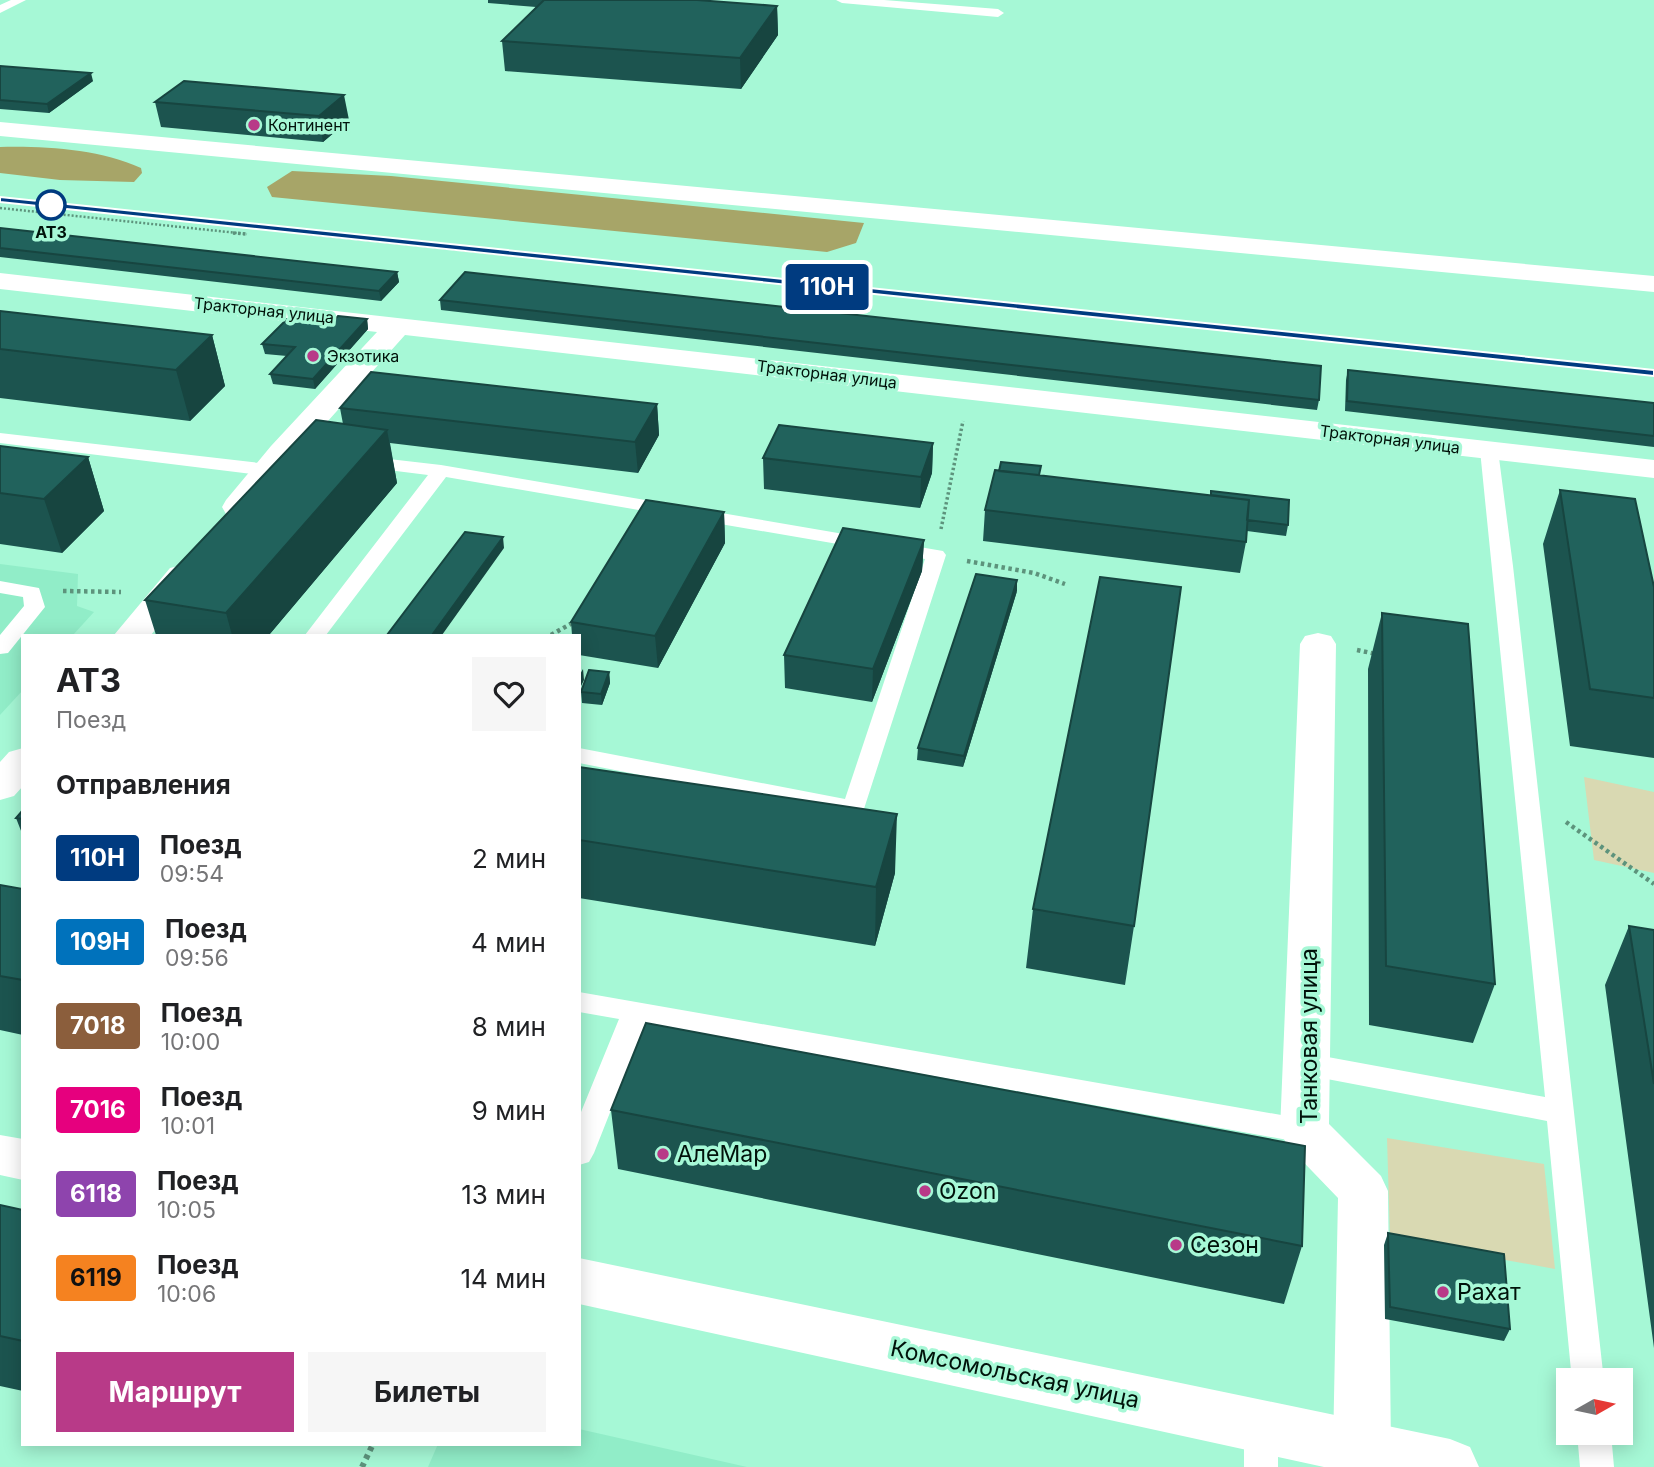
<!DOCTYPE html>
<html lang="ru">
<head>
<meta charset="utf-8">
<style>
  :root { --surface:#fff; --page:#f6f6f6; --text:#202124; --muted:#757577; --accent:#b83a88 }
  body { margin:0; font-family:Inter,sans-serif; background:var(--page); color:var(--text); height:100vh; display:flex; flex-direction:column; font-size:26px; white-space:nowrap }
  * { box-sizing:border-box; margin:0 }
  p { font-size:23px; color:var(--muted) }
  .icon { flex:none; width:38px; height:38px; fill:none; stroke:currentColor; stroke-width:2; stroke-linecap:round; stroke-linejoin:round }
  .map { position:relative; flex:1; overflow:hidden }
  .sheet { position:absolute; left:21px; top:634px; width:560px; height:812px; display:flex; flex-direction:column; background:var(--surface); border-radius:0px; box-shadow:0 4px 18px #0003 }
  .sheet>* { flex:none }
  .badge { padding:0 14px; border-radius:5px; font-size:24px; line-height:46px }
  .needle { width:46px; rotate:81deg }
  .tools { position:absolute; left:1556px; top:1368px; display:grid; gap:14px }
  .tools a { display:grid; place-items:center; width:77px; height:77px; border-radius:0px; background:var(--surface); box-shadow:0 4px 18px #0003; font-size:35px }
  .map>.badge { position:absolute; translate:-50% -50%; box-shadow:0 0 0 4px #fff }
  h2 { padding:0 35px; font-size:26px; line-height:63px }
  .round { display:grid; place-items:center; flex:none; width:74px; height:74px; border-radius:0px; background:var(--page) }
  .overview { display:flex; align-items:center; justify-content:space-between; height:119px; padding:0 35px }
  h1 { font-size:33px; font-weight:700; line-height:52px }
  .cta { display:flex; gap:14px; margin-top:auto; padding:14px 35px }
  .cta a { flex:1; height:80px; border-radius:0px; background:var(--accent); color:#fff; font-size:28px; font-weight:700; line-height:80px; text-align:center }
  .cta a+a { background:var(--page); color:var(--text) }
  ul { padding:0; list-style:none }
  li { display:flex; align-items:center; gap:21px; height:84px; padding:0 35px }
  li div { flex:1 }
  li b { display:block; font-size:26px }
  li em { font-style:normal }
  li .badge { min-width:77px; font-weight:700; text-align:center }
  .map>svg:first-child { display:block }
  .built { fill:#91edc8 }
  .green { fill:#d9d9b2 }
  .forest { fill:#a7a568 }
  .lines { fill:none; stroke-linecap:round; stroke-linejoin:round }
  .path-far3 { stroke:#5d937c; stroke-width:2.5; stroke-dasharray:2 2; stroke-linecap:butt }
  .path-far2 { stroke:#5d937c; stroke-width:3.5; stroke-dasharray:2.5 2.5; stroke-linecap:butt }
  .path-far1 { stroke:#5d937c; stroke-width:4.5; stroke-dasharray:3.5 3.5; stroke-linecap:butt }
  .path { stroke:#5d937c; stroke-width:6; stroke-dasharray:4.5 4.5; stroke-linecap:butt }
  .lane { fill:#fff; fill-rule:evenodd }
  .street { fill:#fff; fill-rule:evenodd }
  .secondary { fill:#fff; fill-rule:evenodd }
  .rail-far1 { stroke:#294b3d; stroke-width:2.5 }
  .rail { stroke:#294b3d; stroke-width:4.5 }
  .wall { fill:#1c544f }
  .shaded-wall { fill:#174540 }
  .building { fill:#21625c; stroke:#174540; stroke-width:2 }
  .line { fill:#003b80; stroke:#fff; stroke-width:2 }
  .poi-dot { fill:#b83a88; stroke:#a6f8d6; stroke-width:2.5 }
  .stop-dot { fill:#fff; stroke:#003b80; stroke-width:3.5 }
  .labels { text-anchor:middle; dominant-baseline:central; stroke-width:7; stroke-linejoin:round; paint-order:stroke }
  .far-poi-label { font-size:16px; fill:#00120a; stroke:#a6f8d6; text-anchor:start }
  .far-stop-label { font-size:16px; font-weight:bold; fill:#00120a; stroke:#a6f8d6 }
  .far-street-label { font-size:16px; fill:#00120a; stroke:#a6f8d6 }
  .near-street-label { font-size:23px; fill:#00120a; stroke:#a6f8d6 }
  .near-poi-label { font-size:23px; fill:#00120a; stroke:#a6f8d6; text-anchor:start }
</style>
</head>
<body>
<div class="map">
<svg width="1654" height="1467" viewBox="0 0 1654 1467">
  <rect width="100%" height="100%" fill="#a6f8d6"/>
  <path class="built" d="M0 564 78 574 77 606 94 612 73 635H23V690L0 715Z
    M579 1429 747 1467H428L438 1444H579Z"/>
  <path class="green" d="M1584 777 1654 792V873L1594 860Z
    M1387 1138 1544 1164 1555 1269 1390 1239Z"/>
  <path class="forest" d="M0 147C46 146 99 149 141 168L142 173 134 182 60 180 0 173Z
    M292 171 391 176 864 223 856 243 827 252 272 197 267 187Z"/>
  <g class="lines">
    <path class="path-far3" d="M0 208 247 234"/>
    <path class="path-far2" d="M233 233 247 234
      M941 529 963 421"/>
    <path class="path-far1" d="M967 561 1034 573 1065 584
      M63 591 121 592
      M551 635 574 622
      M1357 650 1376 654
      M1566 822 1654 884"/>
    <path class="path" d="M362 1467 373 1444"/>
    <path class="lane" d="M11 0H26L0 13V5Z
      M836 0H884L998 9 1004 13 998 17 842 3Z
      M0 433 268 464 277 470 268 476 0 443Z
      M1489 444 1498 450 1513 566 1604 1381H1572L1547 1121 1306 1075 1296 1072 1292 1064 1296 1056 1306 1053 1545 1097 1480 450Z
      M363 456 441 465 943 551 946 555 862 815 854 817 579 763V748L845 799 925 559 446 477 326 635H305L428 475 356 466 354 462 356 458Z
      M0 581 39 588 45 607 8 653 0 654V635L24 606 23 597 0 593Z
      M579 992 1304 1119 1314 1123 1318 1131 1314 1139 1304 1143 645 1024 594 1153 589 1162 579 1165V1117L619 1019 579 1012Z
      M1261 1411 1273 1416 1278 1427V1467H1244V1427L1249 1416Z
      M1577 1433H1611L1614 1467H1580Z"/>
    <path class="street" d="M0 273 1654 460V478L405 335 293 460 250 514 238 517 226 514 222 507 226 500 271 446 377 332 0 289Z
      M182 565 194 568 199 575 151 635H114L170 568Z
      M1318 633 1331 636 1336 644 1329 1124 1381 1176 1388 1191 1391 1448 1382 1467H1342L1333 1448 1338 1198 1287 1145 1280 1131 1300 644 1305 636Z
      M23 748V786L14 796 0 800V762L9 752Z"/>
    <path class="secondary" d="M0 122 1654 276V292L0 136Z
      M0 1135 23 1139V1180L0 1175Z
      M579 1258 1450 1439 1470 1447 1479 1467H1324L579 1304Z"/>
    <path class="rail-far1" d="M0 200 328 234"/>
    <path class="rail" d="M311 233 1654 373"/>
  </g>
  <path class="wall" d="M488 0H697L777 6 778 35 741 89 505 71 502 41 536 7 488 3Z
    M0 66 93 81 49 113 0 109Z
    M184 81 349 120 323 142 161 127 155 102Z
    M0 228 397 272 399 282 381 301 0 257Z
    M440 300 1319 400 1317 410 441 310Z
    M0 311 212 335 225 386 190 421 0 398Z
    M367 319 368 329 315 389 273 384 270 374 287 356 265 354 262 344 331 324Z
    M1348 370 1654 403V447L1345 411 1346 380Z
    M657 404 659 435 638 473 390 443 397 483 269 635H156L145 600 343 424 340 408Z
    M933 443 932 473 920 508 764 489 763 458Z
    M0 446 88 457 104 511 62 553 0 544Z
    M999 471 1040 475 1288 525 1286 536 1247 531 1246 542 1240 573 983 541 985 510Z
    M1560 490 1654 587V758L1570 746 1543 544Z
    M724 512 725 543 658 668 579 655V635H572L571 622Z
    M924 540 922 571 872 702 785 688 784 655Z
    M1017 591 963 767 917 760 918 748Z
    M1382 613 1495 984 1473 1043 1369 1025 1368 669Z
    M609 672 610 683 602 705 582 703 581 692Z
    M579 767 895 873 875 946 579 898Z
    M23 810V836L16 818Z
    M0 885 23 889V1035L0 1030Z
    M1033 909 1134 926 1125 985 1026 968Z
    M1629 926 1654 930V1348L1605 985Z
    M611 1110 1302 1246 1284 1304 618 1169Z
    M0 1205 23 1210V1391L0 1386Z
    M1388 1233 1510 1329 1504 1341 1385 1319 1384 1245Z"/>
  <path class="shaded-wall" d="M777 6 778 35 741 89 740 58Z
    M91 73 93 81 49 113 47 104Z
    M344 95 349 120 323 142 319 116Z
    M397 272 399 282 381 301 379 291Z
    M367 319 368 329 315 389 313 379Z
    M212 335 225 386 190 421 176 370Z
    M657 404 659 435 638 473 635 442Z
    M387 430 397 483 269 635H232L226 613Z
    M933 443 932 473 920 508 921 477Z
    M88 457 104 511 62 553 44 499Z
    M724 512 725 543 658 668 655 636Z
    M503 537 504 548 442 635H432Z
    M924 540 922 571 872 702 873 669Z
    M1017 580V591L963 767 964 756Z
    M583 669 584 680 579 690V676Z
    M609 672 610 683 602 705 601 694Z
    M897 814 895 873 875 946 876 887Z"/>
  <path class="building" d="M544 0H697L777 6 740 58 502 41Z
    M0 66 91 73 47 104 0 100Z
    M184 81 344 95 319 116 155 102Z
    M0 228 397 272 379 291 0 248Z
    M465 272 1321 366 1319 400 440 300Z
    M0 311 212 335 176 370 0 349Z
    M338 316 367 319 313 379 270 374 295 347 262 344 287 319 331 324Z
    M1348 370 1654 403V436L1347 401Z
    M371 372 657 404 635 442 340 408Z
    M316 420 387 430 226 613 145 600Z
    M779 425 933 443 921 477 763 458Z
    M0 446 88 457 44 499 0 493Z
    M1001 462 1041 466 1039 475 999 471Z
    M995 470 1249 500 1246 542 985 510Z
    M1560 490 1635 499 1654 587V698L1590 689Z
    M1211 491 1289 500 1288 525 1247 520 1249 500 1211 495Z
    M646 500 724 512 655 636 571 622Z
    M843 528 924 540 873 669 784 655Z
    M465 532 503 537 432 635H387Z
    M976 574 1017 580 964 756 918 748Z
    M1100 577 1181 587 1134 926 1033 909Z
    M1382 613 1468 624 1495 984 1386 966Z
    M589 670 609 672 601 694 581 692Z
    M579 767 897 814 876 887 579 840Z
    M23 810V819L16 818Z
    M0 885 23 889V980L0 976Z
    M1629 926 1654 930V1084Z
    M646 1023 1305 1146 1302 1246 611 1110Z
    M0 1205 23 1210V1341L0 1336Z
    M1388 1233 1504 1254 1510 1329 1390 1307Z"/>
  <path class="line" d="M0 197 1654 370V376L0 202Z"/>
  <g class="poi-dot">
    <circle cx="254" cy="125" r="7"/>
    <circle cx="313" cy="356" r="7"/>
    <circle cx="663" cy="1154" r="7"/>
    <circle cx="925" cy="1191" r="7"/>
    <circle cx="1176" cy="1245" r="7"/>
    <circle cx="1443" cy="1292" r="7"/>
  </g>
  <circle class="stop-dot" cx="51" cy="205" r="14"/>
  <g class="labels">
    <g class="far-poi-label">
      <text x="268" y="125">Континент</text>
      <text x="327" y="356">Экзотика</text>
    </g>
    <g class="far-stop-label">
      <text x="51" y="232">АТЗ</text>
    </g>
    <g class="far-street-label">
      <text transform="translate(264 310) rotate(6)">Тракторная улица</text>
      <text transform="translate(827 374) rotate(7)">Тракторная улица</text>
      <text transform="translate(1390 439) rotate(7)">Тракторная улица</text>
    </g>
    <g class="near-street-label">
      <text transform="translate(1309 1036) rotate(-90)">Танковая улица</text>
      <text transform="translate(1015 1374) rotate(12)">Комсомольская улица</text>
    </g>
    <g class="near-poi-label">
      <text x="677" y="1154">АлеМар</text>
      <text x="939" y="1191">Ozon</text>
      <text x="1190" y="1245">Сезон</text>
      <text x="1457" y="1292">Рахат</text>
    </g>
  </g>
</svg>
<div class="tools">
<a><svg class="needle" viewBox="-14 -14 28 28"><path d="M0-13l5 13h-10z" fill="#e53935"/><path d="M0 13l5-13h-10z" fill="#757577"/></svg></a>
</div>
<b class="badge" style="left:827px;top:287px;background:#003b80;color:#fff">110Н</b>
<section class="sheet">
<div class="overview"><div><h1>АТЗ</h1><p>Поезд</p></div><a class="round"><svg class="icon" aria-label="heart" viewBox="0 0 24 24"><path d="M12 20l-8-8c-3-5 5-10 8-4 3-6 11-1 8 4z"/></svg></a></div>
<h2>Отправления</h2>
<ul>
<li><span class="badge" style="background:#003b80;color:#fff">110Н</span><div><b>Поезд</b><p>09:54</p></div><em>2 мин</em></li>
<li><span class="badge" style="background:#0072bc;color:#fff">109Н</span><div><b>Поезд</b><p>09:56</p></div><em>4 мин</em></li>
<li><span class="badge" style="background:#8b5e3c;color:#fff">7018</span><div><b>Поезд</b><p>10:00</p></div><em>8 мин</em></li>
<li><span class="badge" style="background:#e6007e;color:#fff">7016</span><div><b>Поезд</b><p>10:01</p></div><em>9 мин</em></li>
<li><span class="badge" style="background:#8e44ad;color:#fff">6118</span><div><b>Поезд</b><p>10:05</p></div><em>13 мин</em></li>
<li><span class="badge" style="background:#f58220;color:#111">6119</span><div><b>Поезд</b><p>10:06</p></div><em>14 мин</em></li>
</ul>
<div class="cta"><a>Маршрут</a><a>Билеты</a></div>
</section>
</div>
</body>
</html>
